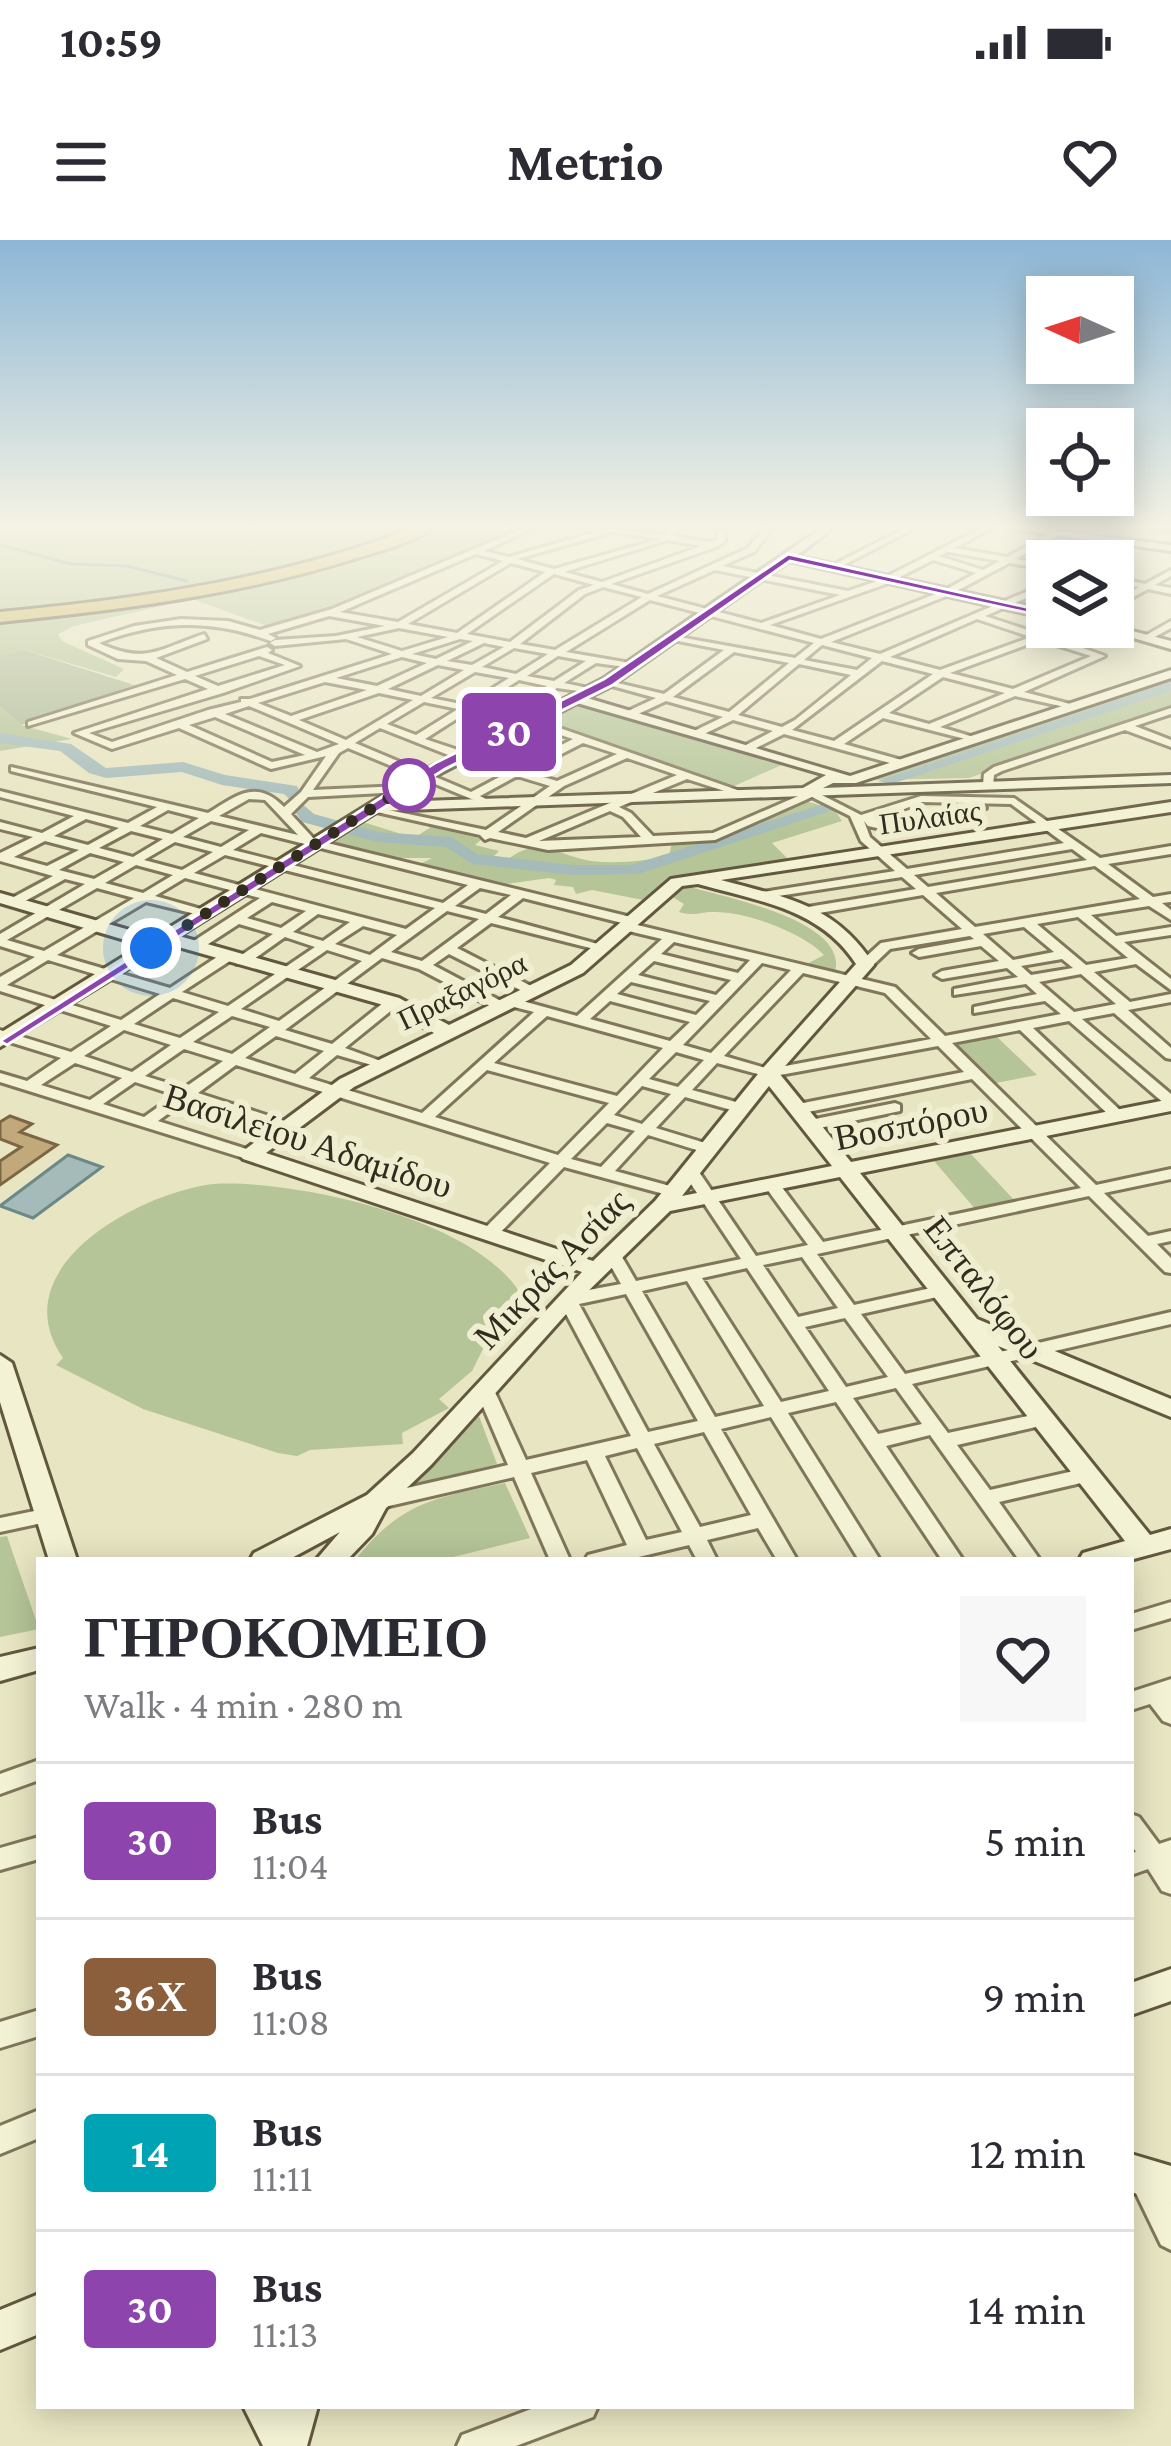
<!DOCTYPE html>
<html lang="en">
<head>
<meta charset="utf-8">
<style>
  :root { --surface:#fff; --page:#f7f7f7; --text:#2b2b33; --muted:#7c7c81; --line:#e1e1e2 }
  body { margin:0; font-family:"Crimson Pro",serif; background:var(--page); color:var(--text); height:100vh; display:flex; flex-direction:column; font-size:45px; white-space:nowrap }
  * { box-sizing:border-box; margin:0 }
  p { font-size:39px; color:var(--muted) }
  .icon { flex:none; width:66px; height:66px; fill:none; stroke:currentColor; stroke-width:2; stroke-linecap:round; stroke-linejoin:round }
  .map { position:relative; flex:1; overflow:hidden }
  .drawer { position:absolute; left:36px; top:1317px; width:1098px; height:852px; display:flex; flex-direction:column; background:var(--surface); border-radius:0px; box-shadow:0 6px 30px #0003 }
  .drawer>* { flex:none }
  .badge { padding:0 24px; border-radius:9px; font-size:42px; line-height:78px }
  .needle { width:78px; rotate:273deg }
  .fabs { position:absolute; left:1026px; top:36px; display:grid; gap:24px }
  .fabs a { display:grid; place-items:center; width:108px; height:108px; border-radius:0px; background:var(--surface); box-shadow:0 6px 30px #0003; font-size:60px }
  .you { position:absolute; width:60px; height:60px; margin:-30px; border:9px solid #fff; border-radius:50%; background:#1a73e8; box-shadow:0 0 0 18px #1a73e833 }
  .map>.badge { position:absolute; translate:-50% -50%; box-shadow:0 0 0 6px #fff }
  .round { display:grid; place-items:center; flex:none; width:126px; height:126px; border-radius:0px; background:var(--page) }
  .headline { display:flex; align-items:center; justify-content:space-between; height:204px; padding:0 48px }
  h1 { font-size:57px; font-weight:700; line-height:90px }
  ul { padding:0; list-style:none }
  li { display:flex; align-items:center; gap:36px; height:156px; padding:0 48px; border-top:3px solid var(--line) }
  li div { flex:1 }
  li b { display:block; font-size:45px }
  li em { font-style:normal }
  li .badge { min-width:132px; font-weight:700; text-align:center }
  .status { display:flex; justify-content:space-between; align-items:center; height:84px; padding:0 60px; background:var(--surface); direction:ltr }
  .status svg { height:33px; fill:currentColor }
  header { display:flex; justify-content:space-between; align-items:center; height:156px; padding:0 48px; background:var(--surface); font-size:54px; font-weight:700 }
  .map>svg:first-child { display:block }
  .green { fill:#b5c598 }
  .cemetery { fill:#aeba96 }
  .water { fill:#a4bbba; stroke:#6c8887; stroke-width:3 }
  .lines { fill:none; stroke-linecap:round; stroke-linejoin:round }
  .stream { stroke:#6c8887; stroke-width:3 }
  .river { fill:#a4bbba; fill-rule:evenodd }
  .building { fill:#c2a97c; stroke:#7c6744; stroke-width:3 }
  .street-casing { stroke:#80775b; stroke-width:6 }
  .secondary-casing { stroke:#62583f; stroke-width:6 }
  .highway-casing { stroke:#4e442f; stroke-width:6 }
  .street { fill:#f4f2d4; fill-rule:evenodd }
  .secondary { fill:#f4f2d4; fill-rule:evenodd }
  .highway { fill:#ceb65c; fill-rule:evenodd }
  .line { fill:#8e44ad; stroke:#fff; stroke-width:3 }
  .walk { stroke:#312c1e; stroke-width:12; stroke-dasharray:0 21.6 }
  .stop-dot { fill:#fff; stroke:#8e44ad; stroke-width:6 }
  .labels { text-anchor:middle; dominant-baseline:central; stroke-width:12; stroke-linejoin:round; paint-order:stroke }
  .far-street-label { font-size:30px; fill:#312c1e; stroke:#f0eed1 }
  .street-label { font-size:36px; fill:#312c1e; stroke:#f0eed1 }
</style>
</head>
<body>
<div class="status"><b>10:59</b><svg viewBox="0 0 49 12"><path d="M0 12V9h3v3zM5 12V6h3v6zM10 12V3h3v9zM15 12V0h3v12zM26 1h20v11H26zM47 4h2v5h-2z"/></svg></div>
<header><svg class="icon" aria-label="menu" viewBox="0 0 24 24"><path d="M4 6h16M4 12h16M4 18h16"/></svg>Metrio<svg class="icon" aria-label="heart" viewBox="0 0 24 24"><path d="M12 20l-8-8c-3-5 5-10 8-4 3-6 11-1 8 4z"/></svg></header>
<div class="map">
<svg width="1171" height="2206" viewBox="0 0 1171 2206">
  <rect width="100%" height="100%" fill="#e8e5c2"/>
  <path class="green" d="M0 289H524L330 371 273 388 192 359 74 386 58 394 62 401 124 429 116 437 24 410 0 419Z
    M1171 439V467L969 538 867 540Z
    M582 464 784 524 732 547 546 481Z
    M0 466 21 485 72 499 0 511Z
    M805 561 834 569 842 581 772 603 789 620 670 638 643 660 592 650 576 654 573 647 554 645 556 640 549 638 499 645 420 624 432 618H390L330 603 363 582 414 598 431 587 482 599 475 605 499 611 494 616 508 619C540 595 559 616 591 621 617 624 645 621 669 616L672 602 719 596Z
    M684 645C720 657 849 679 835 732L805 725 824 715C804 693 747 672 716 672 701 671 695 677 679 672L684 664 671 656Z
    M996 796 1037 835 996 843 956 804Z
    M970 913 1016 962 977 971 934 921Z
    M214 944C297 939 501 982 529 1072L513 1076 511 1094 490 1095 472 1131 439 1159 449 1168 402 1193 403 1204 310 1210 297 1216 278 1213 143 1169 56 1125 63 1118C0 1027 141 952 214 944Z
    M479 1176 497 1224 416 1244 419 1238Z
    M505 1243 530 1298 441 1320H355C402 1261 435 1258 505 1243Z
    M7 1296 39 1389 0 1397V1297Z"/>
  <path class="cemetery" d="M24 410 134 445 21 485 0 466V416Z"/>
  <path class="water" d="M68 915 102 927 33 978 0 966Z"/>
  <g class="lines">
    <path class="stream" d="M1145 289 1171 292
      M0 305 71 324 127 326 187 341"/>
    <path class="river" d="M1171 442V451L892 544 878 541Z
      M0 493 71 504 106 528 183 522 225 535 297 546 302 558 294 563 284 554 222 545 182 532 106 538 89 533 60 511 0 503Z
      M300 562 314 574 378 592 451 597 477 614 572 625H631L824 564 839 568 638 634 572 635 472 624 446 607 377 602 302 582 292 567Z"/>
  </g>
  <path class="building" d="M10 876 32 884 20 892 57 905 0 945V921L21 907 0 899V882Z"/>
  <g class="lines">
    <defs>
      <path id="street" d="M521 289H532L484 311 509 317 606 289 664 295 671 289H679L672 296 710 302 717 300V289H725V301L716 307 611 344 648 354 748 308 764 289H772L754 312 722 326 848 351 880 340 980 289H990L955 308 1007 317 1055 291 1062 293 1016 319 1047 325V329L1009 323 949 355 831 402 880 414 1047 343V349L985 376 1040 394 1058 387H1071L1049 396 1105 416 1024 452 1074 465V469L1015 456 940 487 977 498V502L883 478 844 504 905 521V525L901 526 784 494 752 510H744V506L773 491 733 480 702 495H694V491L723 477 666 461 636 475H628V471L656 458 605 444V440L664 454 724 410 668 399V395L795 418 814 403 650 360 566 412 630 423 633 424V428L596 423 564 443 593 449V453L557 448 514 475 534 479 743 552 737 555 687 539 619 567 631 573 653 596 713 593 812 550 861 575 921 556 1014 558 1100 618 1171 606V614L1108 624 1153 657 1171 654V662L1162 663 1171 670V680L1149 666 1091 675 1116 696 1171 687V695L1124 702 1171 739V750L1136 724 1094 732 1130 762 1171 754V762L1128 770 1171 808V819L1166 818 1114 773 1082 779 1171 854V866L1166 865 1069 781 1033 788 1122 872V878H1112L1020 790 952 803 1096 945 1171 929V939L1104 953 1148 996 1171 991V1001L1157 1004 1171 1018V1033L1165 1032 1089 956 817 1014 854 1065 940 1046 946 1047 949 1051 946 1055 861 1074 905 1134 1171 1072V1084L912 1144 948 1193 1042 1173 1049 1174 1051 1179 1049 1184 957 1205 990 1250 1087 1228 1094 1230 1097 1235 1094 1240 999 1262 1040 1320H1019L930 1195 886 1206 963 1320H942L836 1162 788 1173 880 1320H859L771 1177 721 1189 797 1320H777L758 1288 707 1300 717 1320H697L689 1305 626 1320H585L588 1315 627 1305 587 1220 531 1233 570 1320H550L514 1237 376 1269 369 1267 366 1262 369 1257 376 1255 508 1225 476 1150 485 1144 494 1150 526 1220 631 1196 558 1059 567 1054 621 1044 604 1014 612 1009 618 1010 636 1041 741 1019 683 932 685 929H697L756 1016 808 1005 764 945 772 940 778 942 823 1002 1081 948 972 839 798 874 790 869 798 864 964 832 938 806 769 837 717 823 692 850 747 865V871L742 873 685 857 656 888 715 906 717 909 715 912H703L648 895 615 931 681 949 683 952 681 955 675 957 564 927 495 998H483L481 994 483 990 550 923 236 825 198 853 291 883V889H281L188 859 158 881 256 912 258 915 250 920 0 842V833L27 841 61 818 0 799V790L71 812 111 786 0 751V737L35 717 0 706V694L85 644 65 639 18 665H10V659L53 636 0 621V613L33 597 0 589V582L42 593 74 576 0 557V551L128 583 157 567 11 531V527L208 573C236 556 256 538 284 567L301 552 326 516 271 529 179 488 112 509 74 493 208 449 185 439 28 486V482L177 435 146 421 118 419 88 405V401L134 386 181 379 228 381 260 390 332 369ZM613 292 660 299 554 329 517 319ZM668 300 701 306 602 342 564 332ZM948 312 1000 321 983 330 939 316ZM476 314 503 321 398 382 340 372ZM933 320 976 333 943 351 821 399 770 385 886 344ZM511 323 545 332 457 393 408 384ZM715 330 840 355 761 383 657 356ZM554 334 594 345 579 350 510 402 467 394ZM603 347 642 357 555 410 520 404 585 354ZM329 376 385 386 336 396 275 400 270 403 275 406 346 399 392 414 250 459H241V462L208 470 112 502 89 493 223 453 300 426 268 413 272 410 267 407 187 432 156 418 207 399 204 394C159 409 146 425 99 403 160 380 210 379 271 401L276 398 268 394ZM977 379 1031 397 940 430 890 417ZM399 388 448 397 402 411 357 397ZM460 399 473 401 436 419 412 414ZM1040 400 1091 416 1013 449 950 433ZM484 403 504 407 472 425 447 421ZM822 405 872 418 857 430 804 420ZM514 408 548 414 516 434 482 427ZM734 412 789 423 729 472 673 457ZM259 416 285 425 218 446 195 436ZM558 416 586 421 554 441 527 436ZM402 417 427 423 377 446 336 438ZM882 421 933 434 834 501 792 490ZM799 424 851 435 795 480 782 487 738 475ZM438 425 464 430 421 456 388 449ZM475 432 509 438 466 465 431 458ZM943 437 1005 453 929 484 889 473ZM519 440 547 446 504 472 476 467ZM325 442 367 450 291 476 258 463ZM379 453 413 460 346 500 299 480ZM424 462 458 469 416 495 387 484ZM249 466 339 504 317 512 225 474ZM469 471 527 484 573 499 515 529 425 499ZM215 477 305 515 272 522 189 485ZM380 488 456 518 507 533 471 552 355 503ZM583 503 617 514 557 541 526 532ZM348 508 486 565 492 562 480 556 517 536 550 546 486 590 369 566 363 569 480 595 485 600 490 598 548 610 715 600 812 557 850 576 861 601 895 631 763 652 759 653V659L902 637 916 649 808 667 802 671 808 675 923 655 962 689 881 703 860 722V728H870L890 709 970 696 974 699 919 709 912 713 919 717 981 706 999 721 942 731 935 735 942 739 1007 728 1018 737 954 749V755L1026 744 1037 754 974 767V773L1045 761 1061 774 945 796 895 747 633 684 636 681 635 678 315 600 291 574 308 557 401 552 407 549 401 546 313 550 339 513ZM627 518 677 535 526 598 498 592 564 546ZM249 559 265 560 298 595 219 576ZM922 562 1011 564 1064 603 907 629 870 597 864 581 868 586 886 590 986 568 980 565 886 584 876 580ZM168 570 199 578 172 594 140 586ZM610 571 623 577 641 597 539 601ZM86 579 119 588 88 605 54 596ZM211 581 249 590 221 607 183 597ZM131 591 163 599 133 617 99 608ZM261 593 468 645 443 663 233 610ZM45 601 79 610 47 626 14 617ZM175 602 213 612 182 630 144 620ZM1072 609 1087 620 928 647 914 635ZM90 613 124 622 94 639 59 630ZM225 615 435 668 406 689 194 633ZM136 625 173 635 143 653 105 643ZM1095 626 1140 659 975 687 936 653ZM185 638 260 658 189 704V710H199L239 684 273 694 237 718V724H247L285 697 315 707 228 766 182 752 233 719V713H223L170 748 57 715 146 662 208 677V671L155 656ZM97 648 134 658 44 711 7 700ZM480 648 511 655 486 674 455 666ZM523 658 622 683 619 686 620 689 662 699 577 776 508 757 501 761 433 725 449 714 530 755 535 754V748L457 708 491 683 602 711 609 707 498 677ZM272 662 306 671 281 688 247 678ZM447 671 479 679 422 721 391 712ZM318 674 350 682 323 701 293 692ZM1078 677 1128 718 1086 725 1037 684ZM363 686 397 695 370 715 335 704ZM1024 687 1054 712 1013 720 983 694ZM674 702 750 720 738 733 661 714ZM327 710 362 721 279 781 241 769ZM382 718 419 729 494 768H504L506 765 534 772 422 873 309 838 337 815 382 828 389 824 345 808 398 765V759H388L332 804 285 790ZM1062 719 1073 728 1031 735 1021 726ZM48 720 160 754 121 780 7 745ZM654 721 731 740 716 755 638 735ZM762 723 791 730 711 813 683 805ZM803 733 885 753 931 799 769 829 724 816ZM1081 734 1116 764 1074 772 1039 742ZM631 742 710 761 696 775 617 754ZM173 758 219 772 180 798 134 784ZM610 761 690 782 670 801 590 779ZM232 776 270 787 232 814 193 802ZM547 776 663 808 617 856 494 823ZM124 790 171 805 132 832 84 816ZM276 796 324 811 295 834 245 818ZM184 809 223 821 184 848 145 836ZM676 812 704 820 678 847 649 839ZM75 823 122 838 90 860 41 845ZM487 830 609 863 558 915 435 877ZM135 842 175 855 144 877 103 864ZM642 846 671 854 642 884 614 875ZM607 883 635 891 601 927 571 919ZM802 1017 838 1068 798 1077 763 1025ZM747 1028 829 1151 781 1162 702 1038ZM687 1041 764 1166 715 1177 642 1051ZM626 1054 698 1181 648 1192 579 1064ZM845 1078 888 1137 846 1147 805 1087ZM896 1148 922 1184 878 1194 853 1158ZM704 1192 751 1275 700 1287 654 1204ZM637 1208 682 1292 646 1300 605 1216Z
        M903 289H913L836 329 829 327Z
        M1129 300 1136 302 1103 321H1093Z
        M1171 330V336L1155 345 1171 348V354L1148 349 1113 368V361L1139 347 1113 343V337L1145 344Z
        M1171 381V388L1149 400 1141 398Z
        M1171 468V474L1135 486 1171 500V507L1125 490 1002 531 994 535 993 546 983 544 984 534 994 527Z
        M895 863 900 865V871L810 890 802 885 810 880Z
        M49 1268 56 1270 59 1275 56 1280 0 1292V1278Z
        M1171 1362V1378L1131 1390V1374Z
        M1171 1439V1484L1163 1481 1150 1464 1131 1470V1452Z
        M39 1520V1540L0 1554V1534Z
        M1131 1574 1139 1577 1159 1604 1171 1600V1654L1162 1651 1148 1629 1131 1635V1613L1136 1612 1131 1604Z
        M39 1597V1619L0 1630V1608Z
        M39 1770V1796L0 1808V1782Z
        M39 1870V1898L0 1914V1886Z
        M1144 1926 1154 1930 1171 1964V2010L1161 2005 1131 1943 1134 1930Z
        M539 2166H598L593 2177 516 2206H457L462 2195Z"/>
      <path id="secondary" d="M820 289H832L796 316 1047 370V378L789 321 613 445 587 458 850 536 1171 430V438L856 543H833L823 548 1171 535V543L378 571 179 696 399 758 449 785 571 725 671 639 1171 562V572L721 640C787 658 835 664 874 725L779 833 851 922 1171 859V871L860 933 977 1079 1171 1159V1177L998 1106 1150 1295 1171 1289V1309L1130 1320H1079L1083 1313 1125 1301 840 937 670 971 576 1063 431 1225 386 1268 372 1294 347 1320H316L340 1292 288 1320H250L254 1313 367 1255 413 1213 582 1032 243 919 240 915 243 911 340 839 434 793 387 766 168 704 0 807V793L142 705 0 663V653L154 697 421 532 603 439ZM577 463 826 535 803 548 393 562 431 538ZM698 644C757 661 820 668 856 724L762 829 655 961 593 1021 266 913 354 847 583 733 682 646ZM769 846 832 926 682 956Z
        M1012 289H1042L1171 305V311Z
        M1113 386 1171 401V409L1096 387Z
        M0 1115 12 1123 77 1320H49L0 1162Z
        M39 1408V1430L0 1441V1417Z
        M1171 1729V1761L1131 1775V1743Z
        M1131 1914 1171 1926V1964L1131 1952Z
        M39 2054V2094L0 2110V2070Z
        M243 2166H318L307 2206H263Z"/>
      <path id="highway" d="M411 289H431C410 304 379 311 354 319 239 355 120 370 0 382V372C140 359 278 339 411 289Z"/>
    </defs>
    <use href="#street" class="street-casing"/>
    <use href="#secondary" class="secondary-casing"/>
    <use href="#highway" class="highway-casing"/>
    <use href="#street" class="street"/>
    <use href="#secondary" class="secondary"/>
    <use href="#highway" class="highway"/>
  </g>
  <linearGradient id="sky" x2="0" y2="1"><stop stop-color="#8db7d6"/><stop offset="0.48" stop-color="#f5f3e4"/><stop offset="1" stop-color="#f5f3e4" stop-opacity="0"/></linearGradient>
  <rect width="1171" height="598" fill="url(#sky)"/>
  <path class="line" d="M788 314 1053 373 1047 377 790 321 613 445 445 529 7 805 0 801 435 523 604 439Z"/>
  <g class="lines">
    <path class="walk" d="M151 708 409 545"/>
  </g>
  <circle class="stop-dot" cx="409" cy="545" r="24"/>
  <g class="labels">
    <g class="far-street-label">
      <text transform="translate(930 577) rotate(-8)">Πυλαίας</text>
      <text transform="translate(462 751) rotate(-26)">Πραξαγόρα</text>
    </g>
    <g class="street-label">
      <text transform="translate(911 884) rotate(-11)">Βοσπόρου</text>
      <text transform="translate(308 901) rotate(18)">Βασιλείου Αδαμίδου</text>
      <text transform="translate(552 1029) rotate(-46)">Μικράς Ασίας</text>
      <text transform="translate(984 1048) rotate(52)">Επταλόφου</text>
    </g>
  </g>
</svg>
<div class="fabs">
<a><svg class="needle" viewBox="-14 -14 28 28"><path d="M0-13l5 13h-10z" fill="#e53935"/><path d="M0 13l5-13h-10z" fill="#7c7c81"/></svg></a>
<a><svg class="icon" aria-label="locate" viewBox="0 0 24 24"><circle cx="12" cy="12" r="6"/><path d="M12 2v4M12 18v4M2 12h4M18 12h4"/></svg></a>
<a><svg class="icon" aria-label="layers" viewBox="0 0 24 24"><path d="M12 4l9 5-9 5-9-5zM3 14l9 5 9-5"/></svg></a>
</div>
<div class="you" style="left:151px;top:708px"></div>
<b class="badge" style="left:509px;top:492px;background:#8e44ad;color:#fff">30</b>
<section class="drawer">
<div class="headline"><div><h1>ΓΗΡΟΚΟΜΕΙΟ</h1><p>Walk · 4 min · 280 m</p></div><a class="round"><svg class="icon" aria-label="heart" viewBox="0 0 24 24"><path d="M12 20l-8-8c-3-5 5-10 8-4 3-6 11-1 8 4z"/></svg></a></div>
<ul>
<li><span class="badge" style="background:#8e44ad;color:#fff">30</span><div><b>Bus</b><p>11:04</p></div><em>5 min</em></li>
<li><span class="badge" style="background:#8b5e3c;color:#fff">36Χ</span><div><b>Bus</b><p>11:08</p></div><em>9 min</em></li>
<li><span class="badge" style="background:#00a3b4;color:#fff">14</span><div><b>Bus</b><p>11:11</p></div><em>12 min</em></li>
<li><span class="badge" style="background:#8e44ad;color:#fff">30</span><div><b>Bus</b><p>11:13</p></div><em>14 min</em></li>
</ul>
</section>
</div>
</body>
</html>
